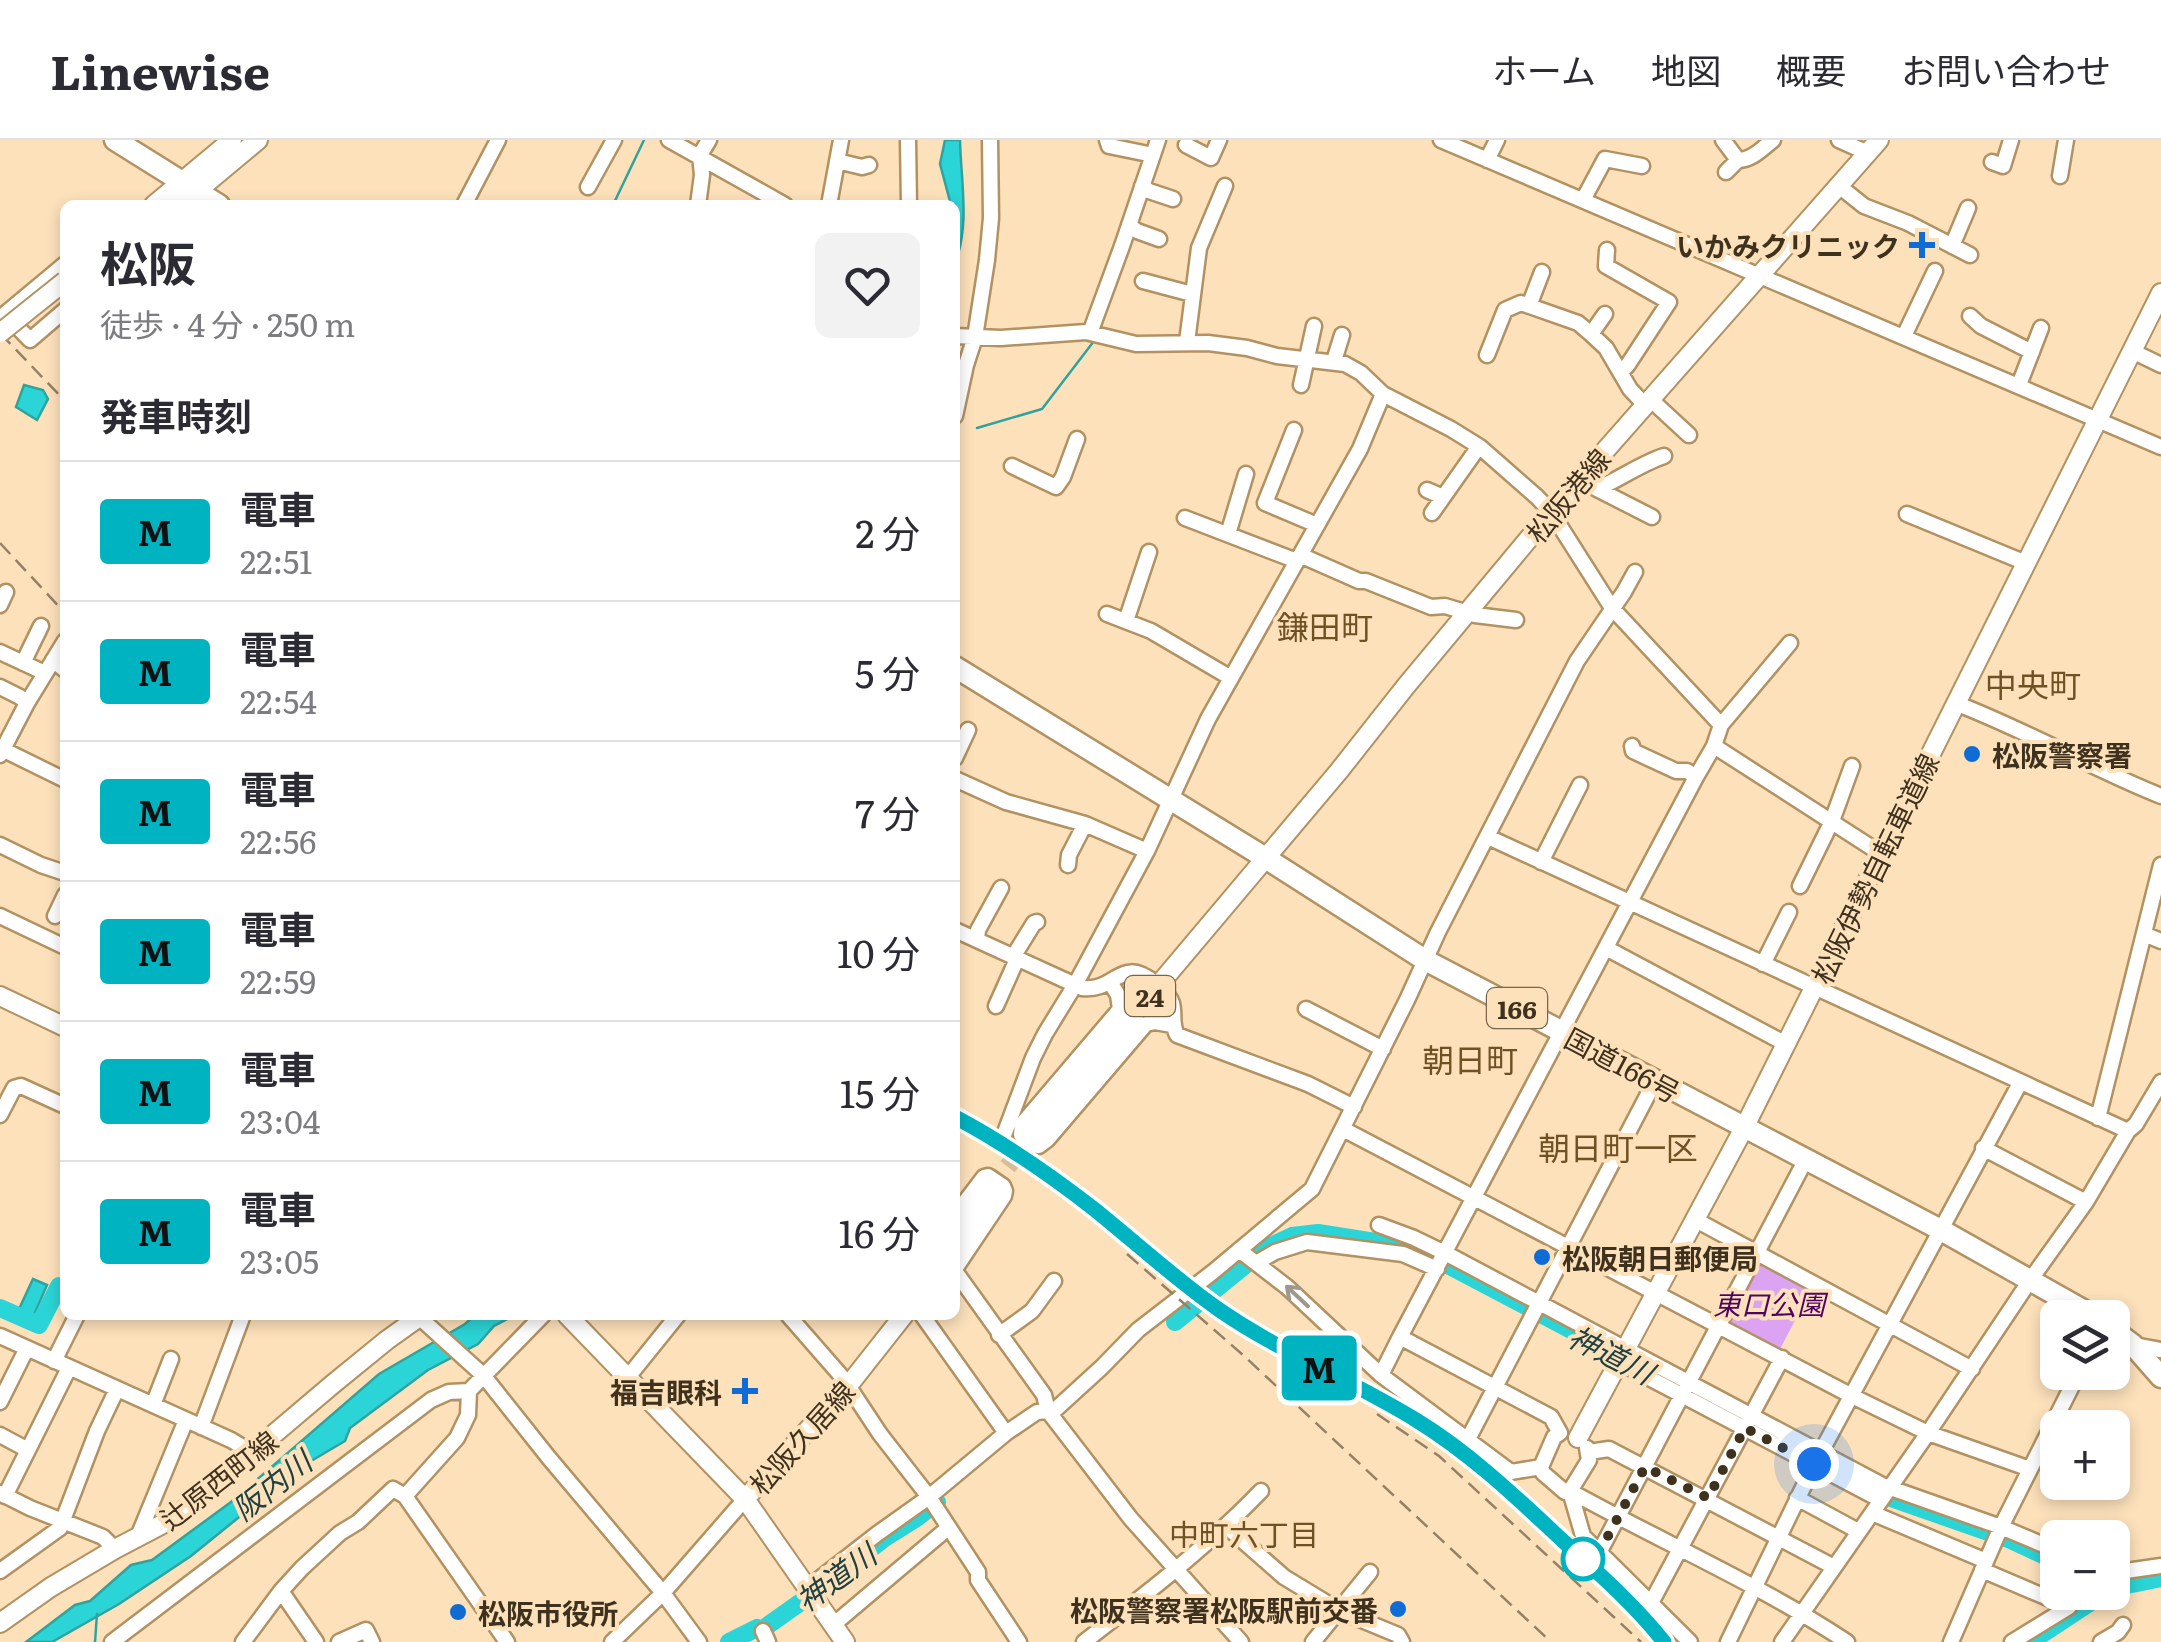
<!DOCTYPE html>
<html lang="ja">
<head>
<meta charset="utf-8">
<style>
  :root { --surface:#fff; --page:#f2f2f3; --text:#2b2b33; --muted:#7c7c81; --line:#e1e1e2 }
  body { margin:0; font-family:Literata,"Noto Sans JP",serif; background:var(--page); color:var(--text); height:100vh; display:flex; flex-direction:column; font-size:38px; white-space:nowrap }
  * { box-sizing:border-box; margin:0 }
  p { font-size:32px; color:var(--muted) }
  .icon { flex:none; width:55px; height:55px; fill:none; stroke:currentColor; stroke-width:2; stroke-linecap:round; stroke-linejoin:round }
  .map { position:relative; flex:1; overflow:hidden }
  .details { position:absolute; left:60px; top:60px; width:900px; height:1120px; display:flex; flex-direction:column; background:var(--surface); border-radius:15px; box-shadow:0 5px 15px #0003 }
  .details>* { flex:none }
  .badge { padding:0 20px; border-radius:8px; font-size:35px; line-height:65px }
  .buttons { position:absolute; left:2040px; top:1160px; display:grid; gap:20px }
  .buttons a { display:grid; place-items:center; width:90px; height:90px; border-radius:15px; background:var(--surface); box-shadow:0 5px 15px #0003; font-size:50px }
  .you { position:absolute; width:50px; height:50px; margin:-25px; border:8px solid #fff; border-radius:50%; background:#1a73e8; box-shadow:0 0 0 15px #1a73e833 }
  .map>.badge { position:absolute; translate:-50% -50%; box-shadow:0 0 0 5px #fff }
  h2 { padding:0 40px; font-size:38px; line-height:90px }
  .round { display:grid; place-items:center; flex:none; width:105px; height:105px; border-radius:15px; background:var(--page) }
  .headline { display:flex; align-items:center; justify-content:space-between; height:170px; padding:0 40px }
  h1 { font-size:48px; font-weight:700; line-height:75px }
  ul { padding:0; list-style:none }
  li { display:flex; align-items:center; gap:30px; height:140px; padding:0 40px; border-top:2px solid var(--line) }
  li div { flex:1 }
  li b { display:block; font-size:38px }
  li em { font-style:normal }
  li .badge { min-width:110px; font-weight:700; text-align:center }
  header { display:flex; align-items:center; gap:60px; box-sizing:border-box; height:140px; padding:0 50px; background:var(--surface); border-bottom:2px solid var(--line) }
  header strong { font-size:48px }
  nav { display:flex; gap:55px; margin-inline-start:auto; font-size:35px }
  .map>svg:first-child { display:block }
  .green { fill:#dca3f2 }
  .water { fill:#2bd4d6; stroke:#31a39e; stroke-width:2.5 }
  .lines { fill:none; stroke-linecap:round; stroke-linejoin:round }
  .stream { stroke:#31a39e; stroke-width:2.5 }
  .river { stroke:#2bd4d6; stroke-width:18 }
  .major-tunnel { stroke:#d7be9b; stroke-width:18; stroke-dasharray:18 9; stroke-linecap:butt }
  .minor-casing { stroke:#b29263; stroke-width:19 }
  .major-casing { stroke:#b29263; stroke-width:22 }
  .highway-casing { stroke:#b29263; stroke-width:25 }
  .minor { stroke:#fff; stroke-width:14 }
  .major { stroke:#fff; stroke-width:18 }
  .highway { stroke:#fff; stroke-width:20 }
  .rail { stroke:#948064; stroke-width:2.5; stroke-dasharray:15 8; stroke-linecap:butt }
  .major-bridge-casing { stroke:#b29263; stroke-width:22; stroke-linecap:butt }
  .major-bridge { stroke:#fff; stroke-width:18 }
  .oneway { stroke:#9e988e }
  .line-casing { stroke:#fff; stroke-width:22 }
  .line { stroke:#00b3c1; stroke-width:15 }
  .walk { stroke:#3e311d; stroke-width:10; stroke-dasharray:0 18 }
  .poi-dot { fill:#0f6cd5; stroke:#fde1bb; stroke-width:4 }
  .stop-dot { fill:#fff; stroke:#00b3c1; stroke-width:5 }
  .labels { text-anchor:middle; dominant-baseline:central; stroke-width:8; stroke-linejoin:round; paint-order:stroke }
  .shield { fill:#fde1bb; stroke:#77664c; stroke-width:2.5 }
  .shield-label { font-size:25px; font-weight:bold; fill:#3e311d }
  .poi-label { font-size:28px; font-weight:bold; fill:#3e311d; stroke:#fde1bb; text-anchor:end }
  .street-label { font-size:28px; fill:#3e311d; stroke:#fde1bb }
  .park-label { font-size:28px; font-style:italic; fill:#4e0364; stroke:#fde1bb }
  .water-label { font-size:30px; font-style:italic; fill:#204141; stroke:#fde1bb }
  .neighbourhood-label { font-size:30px; fill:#6f5223; stroke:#fde1bb }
  .quarter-label { font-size:32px; fill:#6f5223; stroke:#fde1bb }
</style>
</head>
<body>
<header>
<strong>Linewise</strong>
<nav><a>ホーム</a><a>地図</a><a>概要</a><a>お問い合わせ</a></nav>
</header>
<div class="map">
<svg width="2161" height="1502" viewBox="0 0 2161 1502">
  <rect width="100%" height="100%" fill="#fde1bb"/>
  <path class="green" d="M1762 1120 1812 1148 1779 1211 1727 1183 1756 1121Z"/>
  <path class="water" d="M945 0H960C961 43 970 83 955 124V65H951L940 24Z
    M24 245 43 250 48 259 37 280 16 267Z
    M33 1139 47 1145 34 1175 19 1169Z
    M475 1175H515L494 1186 478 1204 428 1230 350 1288 345 1301 301 1327 191 1416 119 1464 52 1502H26L75 1465 90 1461 131 1425 152 1420 231 1362 379 1234 465 1184Z"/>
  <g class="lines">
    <path class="stream" d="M613 65 644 0
      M977 288 1042 269 1094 201
      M95 1502 97 1474"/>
    <path class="river" d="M0 1168 39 1185 59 1146 65 1148
      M1175 1182 1265 1109 1292 1096 1318 1093 1407 1107 1446 1124 1632 1222
      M1872 1348 1891 1358 2011 1400 2058 1422
      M2112 1448 2161 1438
      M729 1502 757 1488 760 1491 822 1447 886 1397 918 1377 937 1362
      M2030 1502 2106 1452"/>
    <path class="major-tunnel" d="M991 1048 1034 993"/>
    <defs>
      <path id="minor" d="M669 0 785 65
        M908 0 909 65
        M1107 0 1109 6 1153 15
        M1441 0 2161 307
        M1723 0 1738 20C1752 20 1763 8 1773 0
        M1839 0 1868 13
        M1186 5 1211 18 1219 0
        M1487 20 1497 0
        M837 21 862 27 869 25
        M1992 22 2003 26 2011 0
        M1726 32 1738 20
        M2060 36 2066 0
        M1142 46 1149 51 1173 59
        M1839 46 1864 66 1908 83 1970 115
        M588 47 614 0
        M1583 60 1605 19 1642 26
        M464 65 498 0
        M698 65 702 35 700 15 709 0
        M829 65 841 0
        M1129 85 1137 91 1159 99
        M1952 106 1968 68
        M1607 110 1606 126 1669 162 1627 226 1620 232
        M65 124 5 174 30 200 65 170
        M1143 141 1192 154
        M1529 166 1542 132
        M1970 176 1981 186 2032 212
        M1090 193 1122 106 1158 0
        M1591 194 1605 174
        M955 196 1001 198 1086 192 1136 204 1208 203 1247 208 1277 216 1345 224 1361 233 1383 254 1451 289 1480 307 1537 357 1551 372 1612 468 1721 585
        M1904 196 1935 131
        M1187 202 1199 108 1225 46
        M2132 211 2161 225
        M1487 215 1505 170 1521 163 1578 183 1591 194 1606 208 1630 249 1645 265
        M1334 221 1342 195
        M1301 245 1314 186
        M2019 245 2041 188
        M1650 259 1689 295
        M955 276 966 225 975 197 987 120 991 78 990 0
        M1294 290 1265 363 1317 385
        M1012 326 1056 347 1063 337 1077 299
        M1582 337 1597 349 1652 377
        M1597 349C1620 339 1640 324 1664 316
        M1427 350 1443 357
        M1432 373 1475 312 1480 307
        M1907 374 2026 423
        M1185 378 1297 421
        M1228 394 1246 334
        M1300 415 1359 441H1366L1431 467 1445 466 1475 475 1516 480
        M0 465 6 452
        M1107 474 1151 491 1231 538
        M1126 481 1149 412
        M0 512 45 533
        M53 520 65 530
        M23 523 41 486
        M0 547 20 557 27 563
        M1955 563C2026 590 2091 628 2161 656
        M1632 606 1633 611 1676 631H1687L1696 637
        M1714 606 1880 713
        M0 608 65 640
        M0 615 27 563 65 501
        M955 618 968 590
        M955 639 1006 662 1085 684 1147 711
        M1488 697 2128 991
        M0 705 41 725 65 733
        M1541 722 1580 645
        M1068 725 1069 715 1085 684
        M1800 746 1832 681 1852 626
        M0 776 65 807
        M55 776 65 755
        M955 790 1082 848C1117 852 1120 814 1156 844 1162 849 1170 856 1172 863 1175 875 1171 884 1177 895L1308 944 1354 967
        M2144 794 2161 801
        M977 800 978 790 1001 748
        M1606 808 1786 904
        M1013 817 1034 783 1037 782
        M1763 824 1789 772
        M1110 842 1118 855 1120 869 1022 984 1021 995 1033 1005 1039 1006 1047 1000 1146 884 1155 882 1172 885
        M996 866 1017 819
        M1306 869 1383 909
        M0 975 14 948 21 946 65 966
        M2098 978 2161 725
        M1343 989 1852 1256 1928 1293 2030 1329
        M1004 995 1033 918 1045 894 1075 845 1147 711 1208 579 1360 309 1383 254
        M1983 1008 2086 1062
        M955 1075 984 1037 988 1036 1003 1046 1005 1051 1004 1056 955 1129
        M1694 1079 1972 1229
        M1379 1085 1414 1098 1445 1113 1882 1345 2001 1387 2058 1411
        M1239 1110 1287 1147 1381 1235 1511 1332 1541 1327
        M1256 1123 1275 1112 1307 1102 1403 1114 1437 1129
        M955 1131 1044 1255 1048 1271 1056 1269 1102 1227 1138 1190 1213 1132 1312 1049 1407 860 1438 792 1577 521 1624 452 1635 432
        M788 1175 843 1238 880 1294 929 1357 978 1432V1440L1019 1502
        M922 1175 1006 1293 1037 1272 1048 1271 1131 1379 1241 1502
        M419 1177 483 1235 549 1318 663 1453 699 1502
        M999 1195 1032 1171 1054 1141
        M0 1196 231 1300 253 1313
        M2134 1205 2161 1210
        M54 1221 77 1175
        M1619 1222 1881 1360
        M1381 1235 1400 1197
        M628 1237 678 1175
        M0 1262 27 1208
        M153 1265 171 1219
        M201 1287 243 1175
        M1560 1293 1551 1277 1400 1197 1696 637 1714 606 1721 585 1790 503
        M0 1295 28 1310
        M1467 1301 1655 941
        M1589 1312 1609 1309 1834 1427
        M1541 1327 1543 1333 1565 1352 1570 1351C1662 1402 1759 1444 1847 1502
        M1541 1327 1554 1297 1560 1293
        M1570 1351 1583 1396 1690 1502
        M1570 1351 1589 1320 1587 1308
        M0 1353 30 1368 103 1397 115 1409
        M5 1356 69 1228
        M405 1356 457 1298 468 1275 469 1251
        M1797 1358 1858 1391
        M1872 1373 1986 1421
        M1227 1387 1284 1437 1340 1471 1398 1495 1402 1502
        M137 1399 186 1280
        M1600 1411 1805 1021
        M1982 1430 2069 1467 2012 1502
        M0 1431 60 1388 97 1291 117 1249
        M2112 1433 2161 1426
        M809 1447 877 1394 929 1357 1006 1293
        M281 1451 316 1502
        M1651 1463 1782 1218
        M833 1485 948 1388
        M763 1491 768 1502
        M112 1502 431 1260 449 1252 469 1251 543 1175
        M243 1502 281 1451 302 1428 340 1393 358 1382 393 1349 405 1356 507 1502
        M339 1502 366 1490 372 1502
        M612 1502 663 1453 745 1359
        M1084 1502C1146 1454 1207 1407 1261 1351
        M1313 1502 1370 1432
        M1728 1502 1814 1325 2020 943
        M1782 1502 1928 1293 2031 1139 2086 1062 2128 991 2136 984 2161 942
        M1951 1502 2001 1387 2079 1232
        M2101 1502 2118 1492 2123 1485"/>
      <path id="major" d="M154 65 232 0
        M180 65 258 0
        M0 856 65 887
        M1034 993 1339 631 1406 546 1551 372 1879 0
        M955 1103 991 1048
        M567 1175 745 1359 845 1502
        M1578 1298 1744 988 2161 153
        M745 1359 848 1246 904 1175
        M0 1483 51 1447 115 1409 176 1377 333 1244 387 1200 422 1175"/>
      <path id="highway" d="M115 0 219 65
        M955 527 1264 717 1425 820 1941 1090 2097 1178
        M2112 1189 2133 1205 2161 1237"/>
    </defs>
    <use href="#minor" class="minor-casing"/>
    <use href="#major" class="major-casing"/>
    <use href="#highway" class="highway-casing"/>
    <use href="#minor" class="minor"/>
    <use href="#major" class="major"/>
    <use href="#highway" class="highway"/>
    <path class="rail" d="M0 193 65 261
      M0 403 65 473
      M955 977C1004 1003 1050 1034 1094 1069 1135 1102 1174 1138 1218 1169 1280 1212 1351 1240 1416 1280 1470 1314 1516 1357 1562 1400 1597 1432 1634 1464 1664 1502
      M1127 1114 1243 1215 1551 1502
      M1377 1274 1439 1316 1641 1502"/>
    <defs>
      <path id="major-bridge" d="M0 193 65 141"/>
    </defs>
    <use href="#major-bridge" class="major-bridge-casing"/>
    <use href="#major-bridge" class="major-bridge"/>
  </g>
  <defs><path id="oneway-shaft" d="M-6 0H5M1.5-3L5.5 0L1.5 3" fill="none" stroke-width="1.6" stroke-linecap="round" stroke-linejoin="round" transform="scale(2.5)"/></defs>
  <use class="oneway" href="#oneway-shaft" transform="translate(1297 1156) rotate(-137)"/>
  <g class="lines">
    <defs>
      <path id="line" d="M955 977C1004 1003 1049 1034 1094 1069 1135 1102 1174 1138 1218 1169 1280 1212 1351 1240 1416 1280 1470 1313 1516 1357 1562 1400 1597 1432 1634 1464 1664 1502"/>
    </defs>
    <use href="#line" class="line-casing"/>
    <use href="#line" class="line"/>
    <path class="walk" d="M1583 1419 1600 1411 1645 1327 1708 1358 1745 1288 1814 1324"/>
  </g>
  <g class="poi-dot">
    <path d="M1917 90h10v10h10v10h-10v10h-10v-10h-10v-10h10z"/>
    <circle cx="1972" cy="614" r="10"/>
    <circle cx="1542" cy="1117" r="10"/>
    <path d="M740 1236h10v10h10v10h-10v10h-10v-10h-10v-10h10z"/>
    <circle cx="1398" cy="1469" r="10"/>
    <circle cx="458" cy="1472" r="10"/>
  </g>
  <circle class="stop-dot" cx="1583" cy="1419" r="20"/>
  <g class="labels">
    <g class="shield">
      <rect x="1125" y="836" width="50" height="40" rx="8"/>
      <rect x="1487" y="848" width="60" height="40" rx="8"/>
    </g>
    <g class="shield-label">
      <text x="1150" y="856">24</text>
      <text x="1517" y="868">166</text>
    </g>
    <g class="poi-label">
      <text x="1900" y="105">いかみクリニック</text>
      <text x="1992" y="614" text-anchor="start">松阪警察署</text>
      <text x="1562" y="1117" text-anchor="start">松阪朝日郵便局</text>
      <text x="722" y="1251">福吉眼科</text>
      <text x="1378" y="1469">松阪警察署松阪駅前交番</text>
      <text x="478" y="1472" text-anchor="start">松阪市役所</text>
    </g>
    <g class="street-label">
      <text transform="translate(1567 355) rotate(-50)">松阪港線</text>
      <text transform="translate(1874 728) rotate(-64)">松阪伊勢自転車道線</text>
      <text transform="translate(1623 924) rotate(28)">国道166号</text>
      <text transform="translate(801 1297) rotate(-48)">松阪久居線</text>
      <text transform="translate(218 1339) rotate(-38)">辻原西町線</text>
    </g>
    <g class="park-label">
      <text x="1769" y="1163">東口公園</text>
    </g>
    <g class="water-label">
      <text transform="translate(1612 1213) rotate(27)">神道川</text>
      <text transform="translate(271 1344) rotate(-38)">阪内川</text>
      <text transform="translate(835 1436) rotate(-36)">神道川</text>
    </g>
    <g class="neighbourhood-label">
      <text x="1244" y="1393">中町六丁目</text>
    </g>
    <g class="quarter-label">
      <text x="1325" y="485">鎌田町</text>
      <text x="2033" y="543">中央町</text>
      <text x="1470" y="918">朝日町</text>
      <text x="1618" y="1006">朝日町一区</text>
    </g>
  </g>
</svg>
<div class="buttons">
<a><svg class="icon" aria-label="layers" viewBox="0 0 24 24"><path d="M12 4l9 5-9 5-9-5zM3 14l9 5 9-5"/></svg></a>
<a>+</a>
<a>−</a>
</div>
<div class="you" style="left:1814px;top:1324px"></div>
<b class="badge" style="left:1319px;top:1228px;background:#00b3c1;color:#111">M</b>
<section class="details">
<div class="headline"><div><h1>松阪</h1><p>徒歩 · 4 分 · 250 m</p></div><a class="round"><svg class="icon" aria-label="heart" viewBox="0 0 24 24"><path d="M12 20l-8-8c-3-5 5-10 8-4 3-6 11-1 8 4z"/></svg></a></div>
<h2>発車時刻</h2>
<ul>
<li><span class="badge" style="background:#00b3c1;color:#111">M</span><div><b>電車</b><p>22:51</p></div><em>2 分</em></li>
<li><span class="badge" style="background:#00b3c1;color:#111">M</span><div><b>電車</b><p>22:54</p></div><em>5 分</em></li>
<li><span class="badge" style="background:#00b3c1;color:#111">M</span><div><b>電車</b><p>22:56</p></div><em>7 分</em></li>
<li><span class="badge" style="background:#00b3c1;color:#111">M</span><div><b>電車</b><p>22:59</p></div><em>10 分</em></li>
<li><span class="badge" style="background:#00b3c1;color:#111">M</span><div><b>電車</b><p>23:04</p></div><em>15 分</em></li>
<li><span class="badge" style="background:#00b3c1;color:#111">M</span><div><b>電車</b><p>23:05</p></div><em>16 分</em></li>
</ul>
</section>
</div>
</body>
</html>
